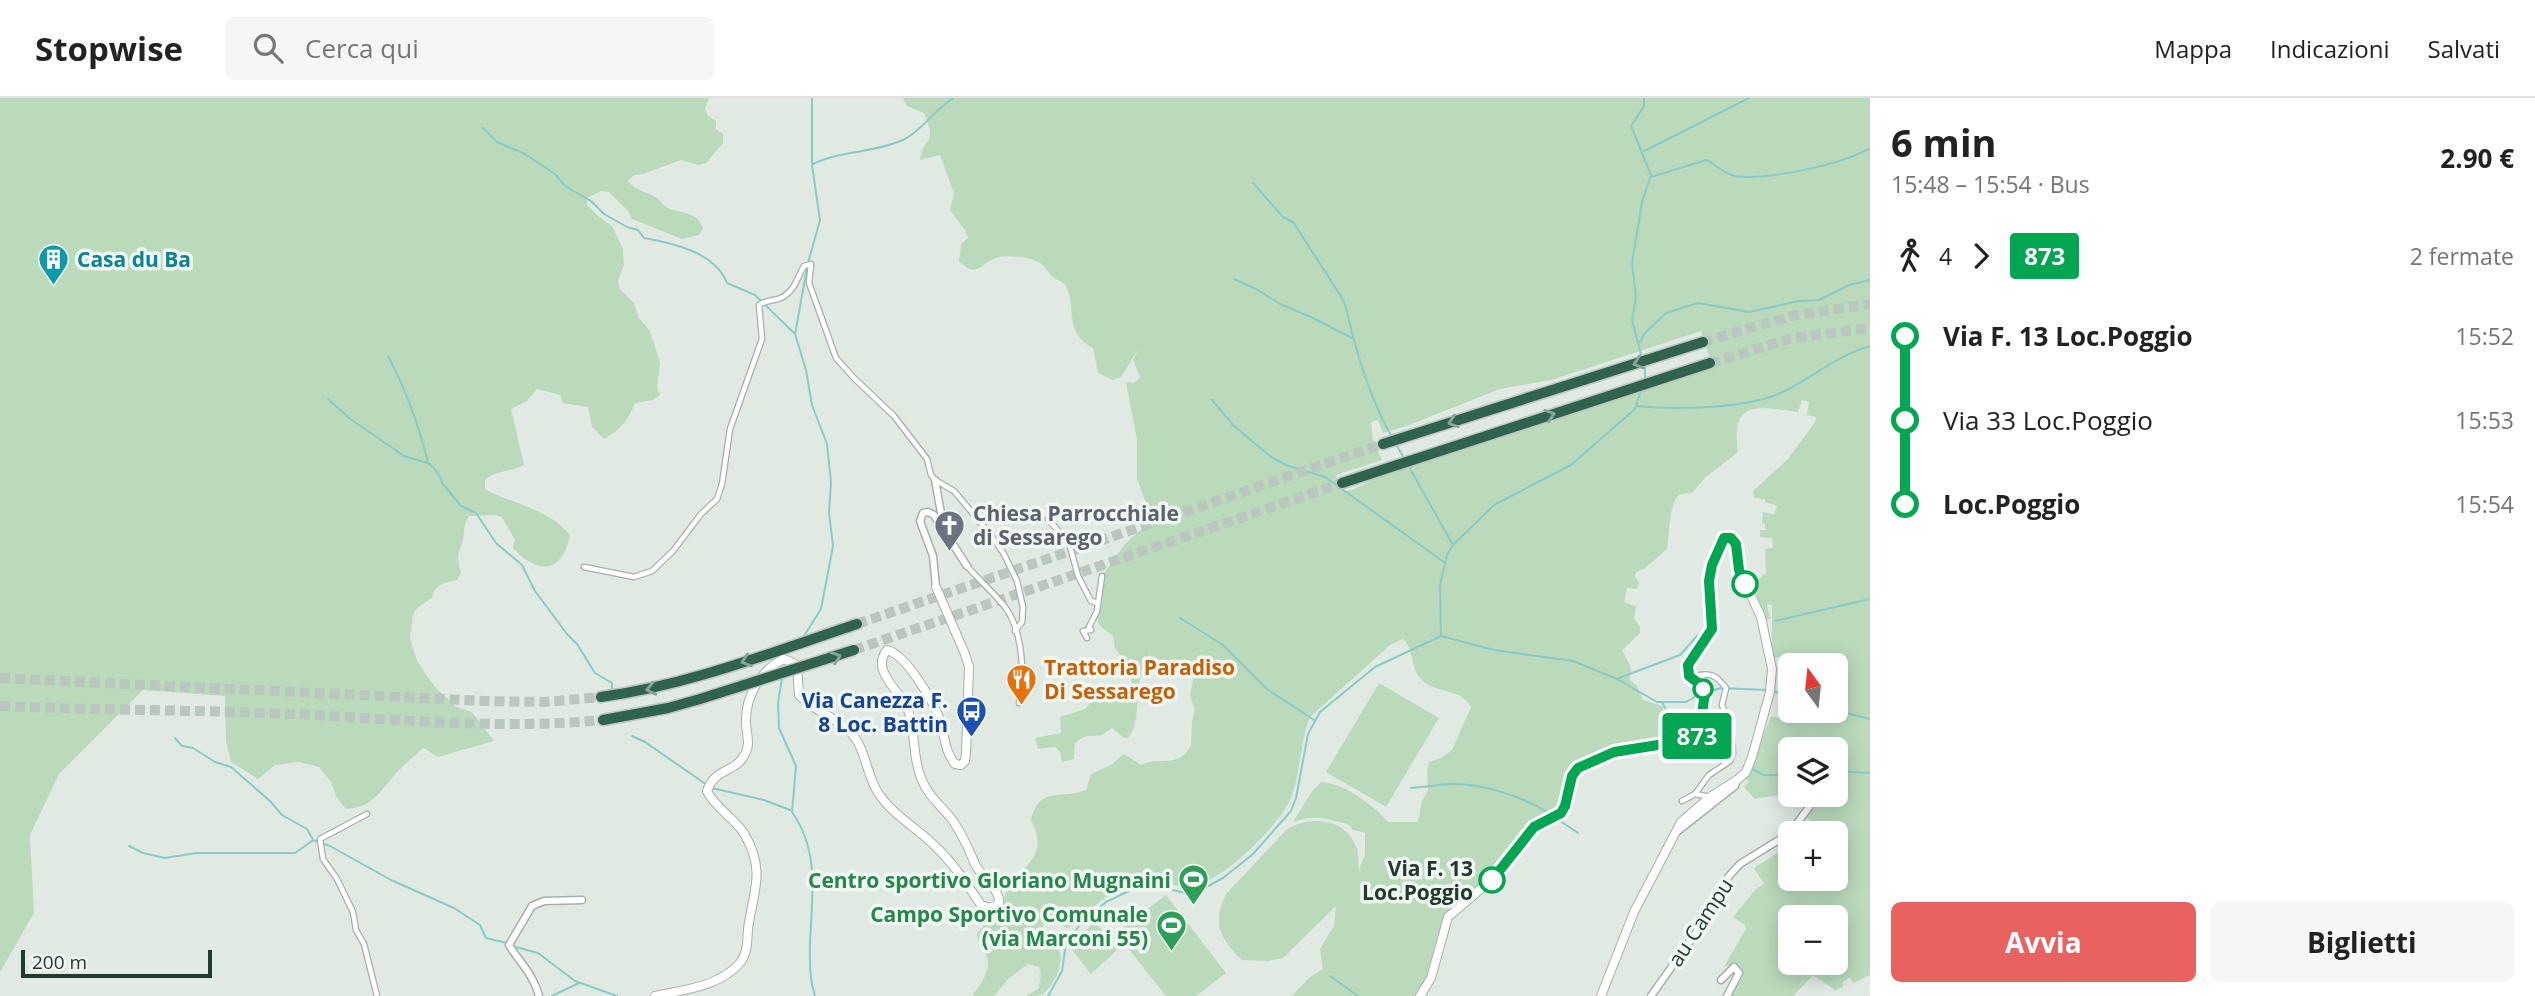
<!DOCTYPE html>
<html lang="it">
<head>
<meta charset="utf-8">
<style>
  :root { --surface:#fff; --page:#f6f6f6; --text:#222; --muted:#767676; --line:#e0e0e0; --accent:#e8635f }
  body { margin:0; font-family:"Open Sans",sans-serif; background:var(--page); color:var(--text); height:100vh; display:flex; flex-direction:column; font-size:26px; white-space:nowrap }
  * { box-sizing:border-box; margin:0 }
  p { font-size:23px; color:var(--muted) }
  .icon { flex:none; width:38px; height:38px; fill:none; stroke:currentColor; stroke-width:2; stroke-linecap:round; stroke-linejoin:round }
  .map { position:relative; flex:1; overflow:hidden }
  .side { display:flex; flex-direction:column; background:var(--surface); width:665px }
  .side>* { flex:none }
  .badge { padding:0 14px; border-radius:5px; font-size:24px; line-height:46px }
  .needle { width:46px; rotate:345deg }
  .buttons { position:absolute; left:1778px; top:555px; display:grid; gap:14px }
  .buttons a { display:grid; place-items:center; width:70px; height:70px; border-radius:10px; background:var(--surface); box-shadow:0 4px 18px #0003; font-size:35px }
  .scale { position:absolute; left:21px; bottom:18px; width:191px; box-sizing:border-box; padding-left:7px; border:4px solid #22392d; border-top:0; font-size:19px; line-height:24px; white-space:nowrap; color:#22392d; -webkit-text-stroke:5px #f0f7f2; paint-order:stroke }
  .map>.badge { position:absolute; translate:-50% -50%; box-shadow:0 0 0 4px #fff }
  .legs { display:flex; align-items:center; gap:10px; height:77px; padding:0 21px; font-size:23px }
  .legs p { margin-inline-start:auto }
  .summary { display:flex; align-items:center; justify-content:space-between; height:119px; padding:0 21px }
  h1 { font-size:38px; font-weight:700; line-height:52px }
  .action { display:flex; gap:14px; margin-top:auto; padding:14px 21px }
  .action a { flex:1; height:80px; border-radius:10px; background:var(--accent); color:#fff; font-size:28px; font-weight:700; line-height:80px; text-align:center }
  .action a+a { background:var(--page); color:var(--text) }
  ul { padding:0 21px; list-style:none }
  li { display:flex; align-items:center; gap:24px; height:84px; font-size:26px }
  li i { display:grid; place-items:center; width:10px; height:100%; margin:0 9px; background:currentColor }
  li i::after { content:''; width:18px; height:18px; margin:-9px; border:5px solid; border-radius:50%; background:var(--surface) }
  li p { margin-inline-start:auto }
  li:first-child i { background:linear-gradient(#0000 50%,currentColor 0) }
  li:last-child i { background:linear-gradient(currentColor 50%,#0000 0) }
  header { display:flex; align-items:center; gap:42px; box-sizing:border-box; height:98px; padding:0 35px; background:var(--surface); border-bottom:2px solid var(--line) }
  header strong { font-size:33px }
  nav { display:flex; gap:38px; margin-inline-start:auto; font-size:24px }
  .search { width:490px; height:63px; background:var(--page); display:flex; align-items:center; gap:18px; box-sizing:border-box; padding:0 24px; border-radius:10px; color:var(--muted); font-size:26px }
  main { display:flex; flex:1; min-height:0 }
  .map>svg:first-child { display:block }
  .green { fill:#badabb; fill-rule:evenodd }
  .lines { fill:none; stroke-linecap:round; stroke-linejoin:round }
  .stream { stroke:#8bcbc7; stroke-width:2 }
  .motorway-tunnel { stroke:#bac7bf; stroke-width:10; stroke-dasharray:10 5; stroke-linecap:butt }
  .pedestrian-casing { stroke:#a3b1a9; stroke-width:7 }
  .minor-casing { stroke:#a3b1a9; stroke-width:9 }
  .tertiary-casing { stroke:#a3b1a9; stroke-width:10 }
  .motorway-casing { stroke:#bdc4c0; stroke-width:13 }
  .pedestrian { stroke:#fff; stroke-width:4.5 }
  .minor { stroke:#fff; stroke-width:6 }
  .tertiary { stroke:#fff; stroke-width:8 }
  .motorway { stroke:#30634d; stroke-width:10 }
  .motorway-bridge-casing { stroke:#bdc4c0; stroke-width:13; stroke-linecap:butt }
  .motorway-bridge { stroke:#30634d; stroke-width:10 }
  .oneway { stroke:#86a697 }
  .line-1-casing { stroke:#fff; stroke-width:16 }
  .line-1 { stroke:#00a651; stroke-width:10 }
  .stop-1-dot { fill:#fff; stroke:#00a651; stroke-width:3.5 }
  .labels { text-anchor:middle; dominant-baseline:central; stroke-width:7; stroke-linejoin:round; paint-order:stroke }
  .culture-label { font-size:21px; font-weight:bold; fill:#0d838f; stroke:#f0f7f2; text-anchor:start }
  .worship-label { font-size:21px; font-weight:bold; fill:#5b616d; stroke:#f0f7f2; text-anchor:start }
  .food-label { font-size:21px; font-weight:bold; fill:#c56008; stroke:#f0f7f2; text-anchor:start }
  .transit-label { font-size:21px; font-weight:bold; fill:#164399; stroke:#f0f7f2; text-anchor:end }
  .stop-label { font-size:21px; font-weight:bold; fill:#22392d; stroke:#f0f7f2; text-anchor:end }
  .leisure-label { font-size:21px; font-weight:bold; fill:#27864d; stroke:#f0f7f2; text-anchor:end }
  .street-label { font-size:21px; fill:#22392d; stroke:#f0f7f2 }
</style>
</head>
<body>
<header>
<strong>Stopwise</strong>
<div class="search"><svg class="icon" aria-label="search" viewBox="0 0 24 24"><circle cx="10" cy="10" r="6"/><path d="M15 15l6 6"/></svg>Cerca qui</div>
<nav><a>Mappa</a><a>Indicazioni</a><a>Salvati</a></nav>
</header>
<main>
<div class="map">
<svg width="1870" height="898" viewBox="0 0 1870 898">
  <rect width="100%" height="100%" fill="#e0eae3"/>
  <path class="green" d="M0 0H709L705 11 708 18 716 23V31L723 36V45L706 65 698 67 681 62 643 76 634 77 628 83C636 94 647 93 657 100 662 104 664 109 670 111 685 116 697 114 703 130L699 137 682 141 632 121 628 113 609 94 601 93 587 100V107L599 119 612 128 623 151 624 167 618 183 620 191 634 205 639 220 650 233 660 264 657 289 660 297 653 302 635 305C628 322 621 332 604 341L592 329 588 309 563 305 560 297 537 291 527 303 511 311 524 367C512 374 496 372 485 382V391C514 407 548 410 570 437 562 476 538 477 513 450L515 442 502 419 495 417 469 418C463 426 465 432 463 441 458 460 456 454 461 475L457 482C444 485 435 486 432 500L418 509 413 516 410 540 417 563 435 589 456 609 472 614 494 643 438 659 423 650C415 658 406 665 398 673 380 692 375 709 346 711L337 700 331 684 319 669 299 664 275 667 258 681 231 664 226 643 225 598 143 592 59 676 30 737 34 815 0 874Z
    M903 0H1870V877L1853 885 1850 879 1843 884V889L1835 892 1813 877 1793 898H1726L1740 872 1736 865 1724 869 1746 831 1745 827 1733 819 1756 791 1764 786 1754 770 1788 748 1790 749V780H1836V735H1813L1806 729 1811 723 1806 718 1813 699 1811 697 1836 696V651H1790V696L1809 697 1803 710C1784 694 1778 697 1755 701L1744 689 1749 684 1744 679 1771 619 1783 620 1786 608 1781 603V597L1786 595 1788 585 1790 586V612H1836V567L1790 568 1788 559H1777L1773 562 1769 550 1772 547V507L1767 506 1770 521 1763 522 1756 492 1757 483 1766 475 1765 451 1773 450 1772 440 1760 439V432H1765V426L1762 425 1763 414 1774 416 1777 408 1765 404V401L1754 400 1753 393 1788 361 1815 324 1816 319 1807 317 1809 304 1802 302 1798 314C1759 309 1730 300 1738 354L1705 380 1692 395C1688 396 1684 395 1681 396 1669 400 1669 440 1667 451L1644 471 1636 474 1635 478 1639 485 1637 491 1627 490 1624 504 1636 509 1634 520 1640 529V535L1622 552 1631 569 1630 582 1637 588 1643 602 1662 608 1667 619 1688 629 1692 637 1594 659 1590 656 1577 663V667L1571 672 1566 682 1560 708 1555 715 1532 725 1498 769 1447 816C1431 841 1437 870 1415 898H1292L1309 880 1323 871 1320 851 1334 828 1336 808 1283 860 1269 863 1242 862C1220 841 1211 824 1227 795L1287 731C1311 717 1347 720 1357 751 1359 758 1358 767 1359 772L1365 756V735L1353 732 1348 726 1322 720H1308L1293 724 1311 695 1321 684C1346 686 1372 706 1388 724H1418L1422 703 1428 692 1427 672 1429 664 1441 660 1452 652 1471 609C1463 590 1433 596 1420 580 1410 569 1414 550 1403 541L1390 547 1310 619C1300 644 1301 672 1292 697 1283 725 1225 780 1197 787 1185 791 1173 786 1160 785 1146 783 1132 787 1119 792 1097 801 1087 819 1068 830 1061 828 1059 822 1046 820L1043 827 1046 839C1050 844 1055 845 1058 850 1066 863 1054 888 1043 896 1038 898 1032 898 1026 898L1038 891 1041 878 1039 869 1028 866 1008 881 994 898H972C980 887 993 871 986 856 982 848 978 845 977 835L983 829 980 817 983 814 997 816C1008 805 1002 802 1007 791 1009 787 1012 785 1015 782 1034 759 1046 752 1031 722 1039 687 1062 702 1086 692L1091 676 1111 667 1124 656 1141 667C1162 657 1176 672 1191 648L1192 623 1195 612 1190 597 1193 581 1187 570 1175 571 1170 565 1161 564 1149 557C1131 582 1144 621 1128 640H1124L1112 630 1102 637C1091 639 1086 635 1075 645L1074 661 1062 664 1060 654 1055 649 1038 651 1035 640 1061 635 1060 619 1085 611 1096 598C1112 601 1121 600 1132 586L1129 569 1115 550 1113 538 1100 528 1097 521C1102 507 1107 497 1097 485L1125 446 1151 423 1147 417 1146 405 1137 381V342L1126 284 1134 285 1140 280 1133 262 1139 250 1121 279 1113 282 1098 275 1093 250C1063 234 1077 210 1066 188 1062 182 1057 183 1053 179 1047 175 1046 167 1038 164 1030 159 1005 156 996 160 980 166 977 181 959 163L961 146 968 140 965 132 950 112 954 95 940 57 920 62C924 36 938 49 924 15L907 8ZM1701 233 1712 268 1382 377 1350 393 1340 392 1336 377 1382 362 1373 342 1371 324 1378 322 1383 335 1409 327 1500 291 1551 282ZM1790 819H1836V864H1790Z
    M1379 585 1439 620 1386 709 1326 674Z
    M1166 797 1226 875 1196 898H1166L1116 835Z
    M1095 824 1117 852 1091 876 1069 848Z"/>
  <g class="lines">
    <path class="stream" d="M483 30 497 44 525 56 555 76 565 88 591 103 604 116 627 129 638 132 644 140C672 145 715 154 727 185L755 197 795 236 806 272 812 307 827 346 831 384 829 414 833 448 821 511 804 538
      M1644 53 1749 0
      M813 66C842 52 874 55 903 42 922 33 934 12 953 0
      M1651 79 1706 62C1717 67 1724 76 1735 78 1766 83 1843 66 1870 50
      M1253 85 1283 119 1293 124 1342 200C1349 214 1349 227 1354 242 1363 275 1375 310 1392 339
      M808 165 820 122 812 67V0
      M1234 181 1256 191 1280 206 1311 219 1352 240
      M795 236 807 170
      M1640 244 1644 236 1666 215 1698 205 1749 214 1799 203 1819 202 1849 187 1870 182
      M388 258C406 292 419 328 428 365 433 368 442 380 442 385L461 408 476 415 496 445 522 467 535 493 567 536 577 546 595 575 612 585V592
      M1642 260 1632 222 1636 199 1632 165 1642 104 1651 77 1631 28 1644 8V0
      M1645 269V280
      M328 301 349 320 404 358 427 365
      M1212 302 1234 328 1271 359 1286 367 1325 379 1444 464
      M1636 308C1676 312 1749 311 1785 293 1814 278 1839 257 1870 248
      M1397 348 1404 360
      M1408 367 1453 447
      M1180 520 1223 547 1267 591 1314 622
      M1775 523 1870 501
      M1441 537 1440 487 1447 457 1453 447 1494 407 1571 367 1635 311 1641 292
      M782 580 778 605 779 630 796 668 792 714C820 754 812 797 810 845 810 863 809 880 815 898
      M1619 580 1680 557 1697 538 1705 535
      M1772 593 1790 598
      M1707 594 1721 590 1767 592
      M1662 604 1670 620 1694 636
      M1835 612 1870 621
      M632 638 645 644 707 687
      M1699 639 1719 651
      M175 640 182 648 193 650 215 664 231 669 270 703 282 717 307 731 313 742 330 748 391 782 454 810 480 827 486 840 507 845
      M1752 671 1764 677H1790
      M1836 673 1870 675
      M712 690 764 702 790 712
      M1411 690C1424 689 1437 687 1450 686 1481 685 1526 699 1551 717
      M1556 720 1578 735
      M129 748 143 755 165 760 196 755H295L312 743
      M512 848 538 855 575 883 617 898
      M1330 878 1358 898
      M552 898 579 885
      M1048 898 1062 873 1066 845 1083 823 1106 804 1133 791 1149 787 1186 795 1197 794 1223 780 1253 756 1291 713 1296 700 1308 636 1320 614 1375 569 1441 538 1494 552 1573 563 1617 581 1657 604H1686L1701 595"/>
    <path class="motorway-tunnel" d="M1703 244 1791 218 1870 206
      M1710 265 1793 240 1870 230
      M857 526 1383 346
      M854 552 1342 385
      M0 580 485 603 545 604 601 599
      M0 608C98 612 196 612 294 616 396 621 500 632 603 622"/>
    <defs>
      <path id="pedestrian" d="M1048 421 1061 436 1068 441 1078 478 1091 503 1098 505
        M967 468C979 482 994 495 1005 509 1023 533 1025 577 1019 605
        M584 469 634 479 652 473 673 453 701 416 717 401 722 386 730 331 762 241 759 207C766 202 773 203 781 200 795 193 797 180 804 168L811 166 809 185 836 260 854 280 894 318 927 361 931 377 935 382 954 393 990 436 1004 456 1017 483 1023 509 1022 524 1015 533
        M1087 540 1083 533 1091 532 1089 529 1097 513 1102 478
        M1695 696 1709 677 1730 663 1733 655 1731 630 1722 607 1726 590C1718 580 1714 575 1700 577L1702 585
        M1682 703 1695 696 1710 699
        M367 716 320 741 323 761 337 781 353 814 356 832 364 846 377 898"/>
      <path id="minor" d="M935 382 941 415 950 432 947 438
        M936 489 933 458 920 423 923 415 928 414 934 417 967 468
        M1678 733 1735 688 1737 682
        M1790 735 1809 709
        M1721 882 1734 869 1739 875 1727 898
        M539 898C534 877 520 865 509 847L532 808 544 803 582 802
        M1651 898 1695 836 1729 778 1740 766 1790 735"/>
      <path id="tertiary" d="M655 898C683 892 718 889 739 866 748 856 747 843 748 831 753 794 766 774 745 737 735 720 715 710 707 693 715 669 736 675 745 656 751 646 746 635 746 624 745 599 761 571 784 561L797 567 799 597C813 612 832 618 847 631 866 647 865 673 877 693 892 717 916 729 935 748 954 766 967 786 981 807L990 810 999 806C1001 791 981 779 975 766 968 749 961 733 950 719 939 706 927 696 921 680 912 658 916 634 908 612 900 592 870 573 887 552 907 557 935 606 941 625 945 640 945 654 955 666L961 667 965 663 966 655 969 569 965 556 936 489
        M1420 898 1431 880 1448 819 1491 782 1534 729 1561 715 1576 672 1614 654 1689 642 1699 636 1705 595 1701 587 1689 578 1688 567 1712 531 1709 483 1720 444 1729 439 1735 444 1739 472 1761 519 1772 571 1770 594 1752 659 1746 674 1737 682 1710 699 1681 724 1634 814 1601 898"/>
      <path id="motorway" d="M1383 346 1703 244
        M1342 385 1710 265
        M601 599C689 587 773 554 857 526
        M603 622 668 610 700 601"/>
    </defs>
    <use href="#pedestrian" class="pedestrian-casing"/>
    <use href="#minor" class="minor-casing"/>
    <use href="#tertiary" class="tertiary-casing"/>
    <use href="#motorway" class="motorway-casing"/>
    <use href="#pedestrian" class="pedestrian"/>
    <use href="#minor" class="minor"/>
    <use href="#tertiary" class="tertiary"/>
    <use href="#motorway" class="motorway"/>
    <defs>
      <path id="motorway-bridge" d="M700 601 854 552"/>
    </defs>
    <use href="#motorway-bridge" class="motorway-bridge-casing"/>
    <use href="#motorway-bridge" class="motorway-bridge"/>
  </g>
  <defs><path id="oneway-chevron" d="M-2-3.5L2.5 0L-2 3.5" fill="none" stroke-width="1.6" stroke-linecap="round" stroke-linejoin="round" transform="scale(1.75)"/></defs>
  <g class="oneway">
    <use href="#oneway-chevron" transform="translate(1638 265) rotate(162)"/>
    <use href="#oneway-chevron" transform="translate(1550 317) rotate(-18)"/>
    <use href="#oneway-chevron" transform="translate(1453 324) rotate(162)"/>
    <use href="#oneway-chevron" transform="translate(836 559) rotate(-19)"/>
    <use href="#oneway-chevron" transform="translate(746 563) rotate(162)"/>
    <use href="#oneway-chevron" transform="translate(651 591) rotate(167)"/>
  </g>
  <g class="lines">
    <defs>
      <path id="line-1" d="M1492 782 1534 729 1561 715 1565 708 1572 678 1578 670 1614 654 1689 642 1699 636 1705 595 1701 587 1689 578 1688 567 1712 531 1709 483 1712 467 1724 440H1731L1736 446 1739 472 1745 486"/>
    </defs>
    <use href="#line-1" class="line-1-casing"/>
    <use href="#line-1" class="line-1"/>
  </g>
  <defs>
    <symbol id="building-pin" viewBox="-11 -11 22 30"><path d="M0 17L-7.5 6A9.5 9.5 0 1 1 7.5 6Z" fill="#0f9aa8" stroke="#f0f7f2"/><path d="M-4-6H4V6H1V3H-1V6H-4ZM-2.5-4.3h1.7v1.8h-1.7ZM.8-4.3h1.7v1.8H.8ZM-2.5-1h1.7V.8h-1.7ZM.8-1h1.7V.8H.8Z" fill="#fff"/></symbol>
    <symbol id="church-pin" viewBox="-11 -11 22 30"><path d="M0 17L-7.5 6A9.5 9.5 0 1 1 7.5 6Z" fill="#6b7280" stroke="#f0f7f2"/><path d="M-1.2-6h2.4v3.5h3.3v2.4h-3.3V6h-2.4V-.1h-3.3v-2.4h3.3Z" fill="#fff"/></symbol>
    <symbol id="restaurant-pin" viewBox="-11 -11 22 30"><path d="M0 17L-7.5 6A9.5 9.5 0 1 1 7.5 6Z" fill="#e8710a" stroke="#f0f7f2"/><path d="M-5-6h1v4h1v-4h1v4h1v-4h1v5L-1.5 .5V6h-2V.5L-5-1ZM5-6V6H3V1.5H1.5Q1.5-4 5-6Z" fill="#fff"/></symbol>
    <symbol id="bus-pin" viewBox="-11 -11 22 30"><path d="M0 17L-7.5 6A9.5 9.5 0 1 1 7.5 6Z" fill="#1a4fb4" stroke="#f0f7f2"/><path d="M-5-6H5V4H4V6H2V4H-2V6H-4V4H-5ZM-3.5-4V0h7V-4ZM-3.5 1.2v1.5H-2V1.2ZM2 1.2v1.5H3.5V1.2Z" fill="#fff"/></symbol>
    <symbol id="stadium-pin" viewBox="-11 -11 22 30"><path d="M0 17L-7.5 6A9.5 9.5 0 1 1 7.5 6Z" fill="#2e9e5b" stroke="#f0f7f2"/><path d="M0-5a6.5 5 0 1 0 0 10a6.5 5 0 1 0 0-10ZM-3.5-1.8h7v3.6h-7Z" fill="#fff"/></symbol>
  </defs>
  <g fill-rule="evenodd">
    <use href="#building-pin" x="36" y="144" width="35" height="47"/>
    <use href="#church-pin" x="932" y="410" width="35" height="47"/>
    <use href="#restaurant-pin" x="1004" y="564" width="35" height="47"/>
    <use href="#bus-pin" x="954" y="596" width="35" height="47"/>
    <use href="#stadium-pin" x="1176" y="764" width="35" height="47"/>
    <use href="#stadium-pin" x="1154" y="810" width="35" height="47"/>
  </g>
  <g class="stop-1-dot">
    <circle cx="1745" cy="486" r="12"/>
    <circle cx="1703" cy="591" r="9"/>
    <circle cx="1492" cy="782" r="12"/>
  </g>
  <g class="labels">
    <g class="culture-label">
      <text x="77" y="161">Casa du Ba</text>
    </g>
    <g class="worship-label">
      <text x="973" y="415">Chiesa Parrocchiale<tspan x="973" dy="24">di Sessarego</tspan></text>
    </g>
    <g class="food-label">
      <text x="1044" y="569">Trattoria Paradiso<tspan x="1044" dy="24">Di Sessarego</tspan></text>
    </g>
    <g class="transit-label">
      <text x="948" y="602">Via Canezza F.<tspan x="948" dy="24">8 Loc. Battin</tspan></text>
    </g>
    <g class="stop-label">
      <text x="1473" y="770">Via F. 13<tspan x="1473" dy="24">Loc.Poggio</tspan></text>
    </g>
    <g class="leisure-label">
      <text x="1171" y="782">Centro sportivo Gloriano Mugnaini</text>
      <text x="1148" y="816">Campo Sportivo Comunale<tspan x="1148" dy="24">(via Marconi 55)</tspan></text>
    </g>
    <g class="street-label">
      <text transform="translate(1700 824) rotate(-57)">au Campu</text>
    </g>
  </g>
</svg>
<div class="buttons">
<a><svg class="needle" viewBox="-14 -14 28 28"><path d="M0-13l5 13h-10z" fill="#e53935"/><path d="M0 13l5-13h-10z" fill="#767676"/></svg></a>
<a><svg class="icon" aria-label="layers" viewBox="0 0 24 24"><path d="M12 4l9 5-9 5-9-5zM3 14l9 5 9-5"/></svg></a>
<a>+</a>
<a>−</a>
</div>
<div class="scale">200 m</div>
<b class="badge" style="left:1697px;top:638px;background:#00a651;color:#fff">873</b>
</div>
<section class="side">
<div class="summary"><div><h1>6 min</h1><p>15:48 – 15:54 · Bus</p></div><b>2.90 €</b></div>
<div class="legs"><svg class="icon" aria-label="walk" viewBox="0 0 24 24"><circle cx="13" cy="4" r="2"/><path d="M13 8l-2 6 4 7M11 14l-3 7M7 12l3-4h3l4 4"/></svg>4<svg class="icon" aria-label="forward" viewBox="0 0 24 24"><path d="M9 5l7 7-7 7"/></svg><b class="badge" style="background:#00a651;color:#fff">873</b><p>2 fermate</p></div>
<ul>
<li><i style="color:#00a651"></i><b>Via F. 13 Loc.Poggio</b><p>15:52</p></li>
<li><i style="color:#00a651"></i><span>Via 33 Loc.Poggio</span><p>15:53</p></li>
<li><i style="color:#00a651"></i><b>Loc.Poggio</b><p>15:54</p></li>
</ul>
<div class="action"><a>Avvia</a><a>Biglietti</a></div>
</section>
</main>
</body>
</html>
